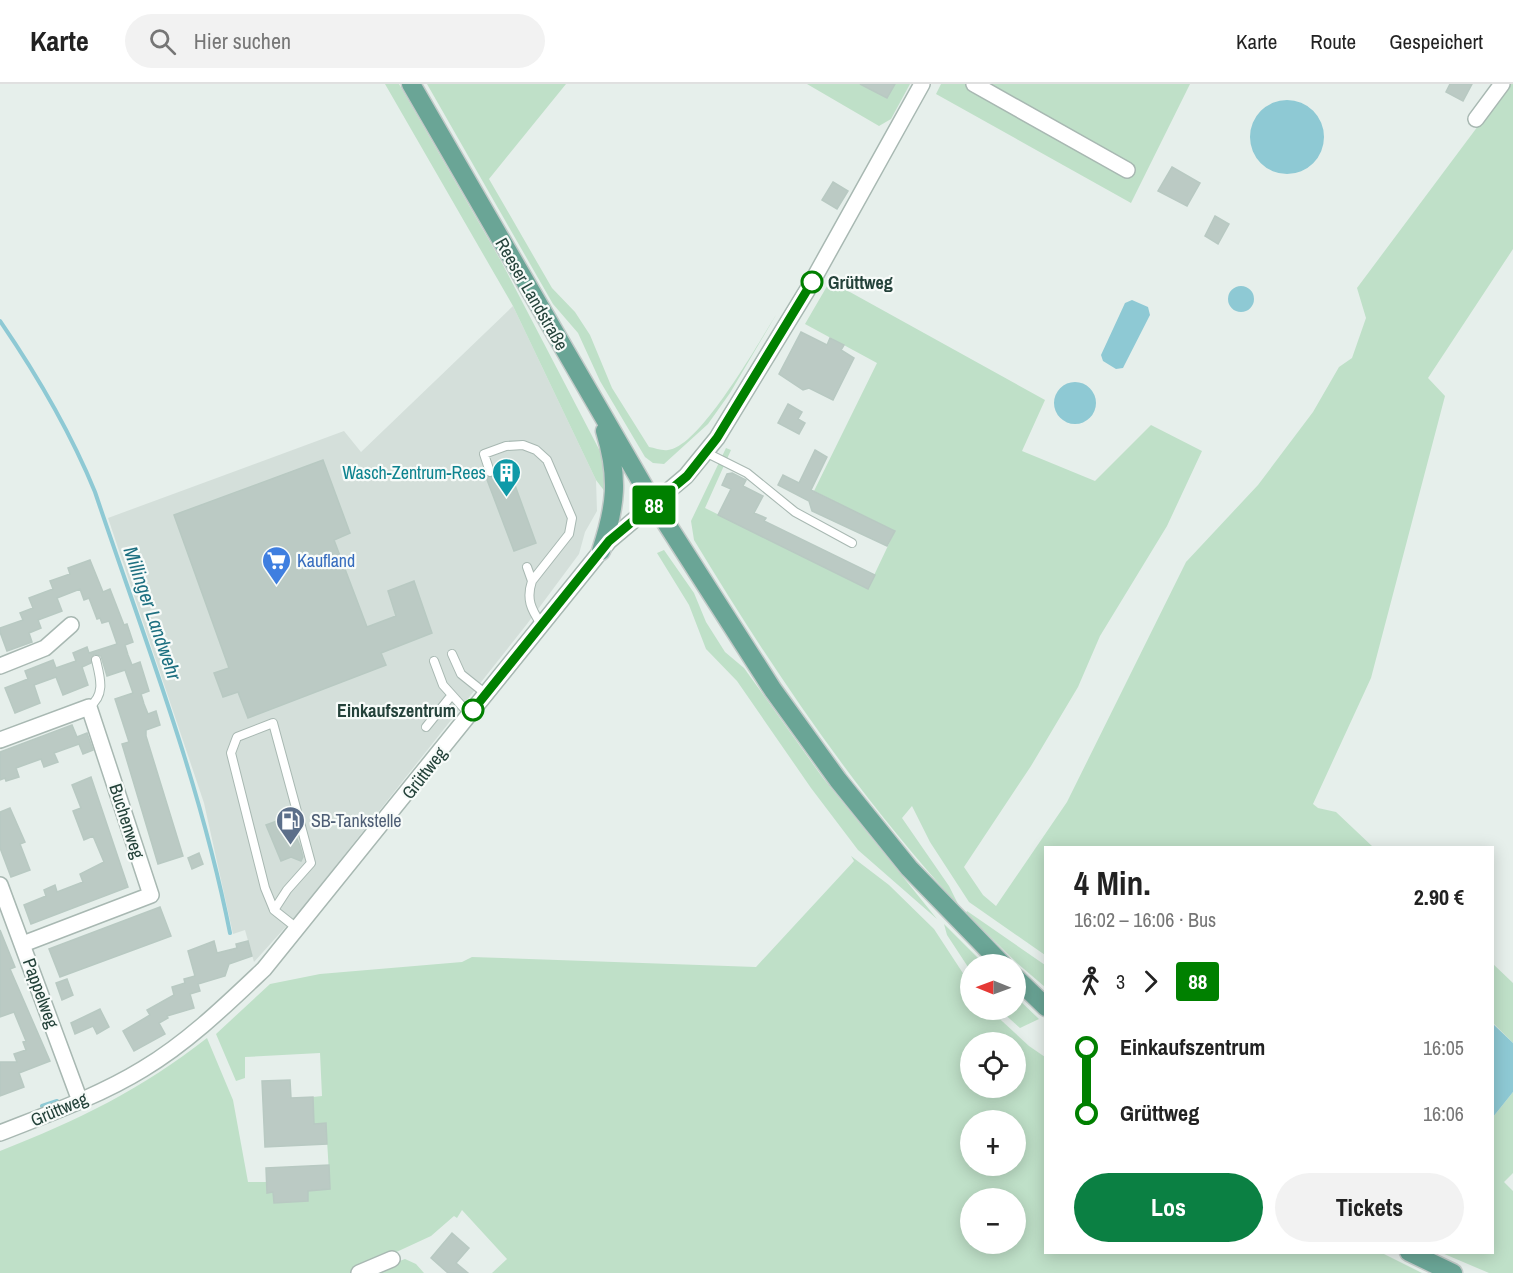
<!DOCTYPE html>
<html lang="de">
<head>
<meta charset="utf-8">
<style>
  :root { --surface:#fff; --page:#f2f2f2; --text:#222; --muted:#767676; --line:#e0e0e0; --accent:#0b8043 }
  body { margin:0; font-family:"Archivo Narrow",sans-serif; background:var(--page); color:var(--text); height:100vh; display:flex; flex-direction:column; font-size:22px; white-space:nowrap }
  * { box-sizing:border-box; margin:0 }
  p { font-size:20px; color:var(--muted) }
  .icon { flex:none; width:33px; height:33px; fill:none; stroke:currentColor; stroke-width:2; stroke-linecap:round; stroke-linejoin:round }
  .map { position:relative; flex:1; overflow:hidden }
  .panel { position:absolute; left:1044px; top:762px; width:450px; height:408px; display:flex; flex-direction:column; background:var(--surface); border-radius:0px; box-shadow:0 3px 15px #0003 }
  .panel>* { flex:none }
  .badge { padding:0 12px; border-radius:4px; font-size:21px; line-height:39px }
  .needle { width:39px; rotate:271deg }
  .tools { position:absolute; left:960px; top:870px; display:grid; gap:12px }
  .tools a { display:grid; place-items:center; width:66px; height:66px; border-radius:50%; background:var(--surface); box-shadow:0 3px 15px #0003; font-size:30px }
  .map>.badge { position:absolute; translate:-50% -50%; box-shadow:0 0 0 3px #fff }
  .legs { display:flex; align-items:center; gap:9px; height:66px; padding:0 30px; font-size:20px }
  .legs p { margin-inline-start:auto }
  .headline { display:flex; align-items:center; justify-content:space-between; height:102px; padding:0 30px }
  h1 { font-size:33px; font-weight:800; line-height:45px }
  .primary-button { display:flex; gap:12px; margin-top:auto; padding:12px 30px }
  .primary-button a { flex:1; height:69px; border-radius:36px; background:var(--accent); color:#fff; font-size:24px; font-weight:800; line-height:69px; text-align:center }
  .primary-button a+a { background:var(--page); color:var(--text) }
  ul { padding:0 30px; list-style:none }
  li { display:flex; align-items:center; gap:21px; height:66px; font-size:22px }
  li i { display:grid; place-items:center; width:9px; height:100%; margin:0 8px; background:currentColor }
  li i::after { content:''; width:15px; height:15px; margin:-8px; border:4px solid; border-radius:50%; background:var(--surface) }
  li p { margin-inline-start:auto }
  li:first-child i { background:linear-gradient(#0000 50%,currentColor 0) }
  li:last-child i { background:linear-gradient(currentColor 50%,#0000 0) }
  header { display:flex; align-items:center; gap:36px; box-sizing:border-box; height:84px; padding:0 30px; background:var(--surface); border-bottom:2px solid var(--line) }
  header strong { font-size:28px }
  nav { display:flex; gap:33px; margin-inline-start:auto; font-size:21px }
  .search { width:420px; height:54px; background:var(--page); display:flex; align-items:center; gap:15px; box-sizing:border-box; padding:0 21px; border-radius:33px; color:var(--muted); font-size:22px }
  .map>svg:first-child { display:block }
  .built { fill:#d4dfda }
  .green { fill:#bfe0c8; fill-rule:evenodd }
  .water { fill:#8ec9d4 }
  .lines { fill:none; stroke-linecap:round; stroke-linejoin:round }
  .stream { stroke:#8ec9d4; stroke-width:4 }
  .building { fill:#bbcac4; stroke:#b8c9c2; stroke-width:1.5 }
  .lane-casing { stroke:#a8b8b2; stroke-width:10 }
  .street-casing { stroke:#a8b8b2; stroke-width:18 }
  .primary-casing { stroke:#c2cac8; stroke-width:21 }
  .lane { stroke:#fff; stroke-width:8 }
  .street { stroke:#fff; stroke-width:15 }
  .primary { stroke:#6aa596; stroke-width:18 }
  .line-1-casing { stroke:#fff; stroke-width:14 }
  .line-1 { stroke:#008000; stroke-width:9 }
  .stop-1-dot { fill:#fff; stroke:#008000; stroke-width:3 }
  .labels { text-anchor:middle; dominant-baseline:central; stroke-width:4.5; stroke-linejoin:round; paint-order:stroke }
  .stop-label { font-size:18px; font-weight:bold; fill:#24423a; stroke:#f7fbf9; text-anchor:start }
  .street-label { font-size:18px; fill:#24423a; stroke:#f7fbf9 }
  .culture-label { font-size:18px; fill:#0d838f; stroke:#f7fbf9; text-anchor:end }
  .shop-label { font-size:18px; fill:#366cbe; stroke:#f7fbf9; text-anchor:start }
  .service-label { font-size:18px; fill:#4e5e75; stroke:#f7fbf9; text-anchor:start }
  .water-label { font-size:20px; font-style:italic; fill:#1c6f80; stroke:#f7fbf9 }
</style>
</head>
<body>
<header>
<strong>Karte</strong>
<div class="search"><svg class="icon" aria-label="search" viewBox="0 0 24 24"><circle cx="10" cy="10" r="6"/><path d="M15 15l6 6"/></svg>Hier suchen</div>
<nav><a>Karte</a><a>Route</a><a>Gespeichert</a></nav>
</header>
<div class="map">
<svg width="1513" height="1189" viewBox="0 0 1513 1189">
  <rect width="100%" height="100%" fill="#e6efeb"/>
  <path class="built" d="M513 222 596 396 597 427 585 448 579 470 527 540 300 827 254 878 245 846 233 850 204 719 108 434 344 347 361 368Z"/>
  <path class="green" d="M385 0H399L501 177 602 371 609 413 596 396 513 222Z
    M427 0H566L489 95 552 204 575 228 590 251 612 304 649 363C655 364 662 367 668 366 700 363 758 259 776 231L730 309 708 340 664 380 653 379 645 373 600 297 578 249 553 220Z
    M807 0H910L891 35 879 42Z
    M941 0H1190L1131 119 936 10Z
    M1505 0H1513V165L1428 294 1445 312 1371 594 1313 720 1318 724 1336 728 1373 763 1046 764 1045 871 969 818 930 758 912 722 902 734 949 802 959 822C857 711 772 585 694 456L691 437 726 364 731 366 705 424 868 504 895 447 814 407 877 279 805 240 830 197 1045 316 1022 367 1095 397 1151 341 1202 367 1167 442 1100 552 1078 603 1031 682 964 783 983 811 996 822 1067 718 1186 478 1258 401 1313 328 1339 283 1352 274 1366 234 1357 204 1481 38Z
    M664 466 694 509 706 538 725 568 744 584 823 694 937 835 858 766 811 704 737 597 706 565 689 521 657 469Z
    M851 772 889 801 934 845 970 900V926H990L1029 962 1045 973 1046 1168 1382 1169 1422 1189H492L507 1175 462 1126 457 1134 454 1132 431 1152 351 1189H0V1067C77 1037 142 1005 207 954L233 1016 248 1098H266L267 1109 273 1108 274 1119 308 1117V1107L330 1105 326 1040H314L313 1013 322 1012 320 969 245 973V994L236 997 216 950 270 900 320 890 462 878 472 873 756 883 854 777ZM970 958H1016V1004H970ZM970 1036H1016V1082H970ZM970 1114H1016V1160H970Z
    M967 827 1045 881V903L1017 879 966 829Z
    M944 840 984 880H970V886L947 851Z
    M1492 879 1513 899V959L1493 939Z
    M1016 913 1039 935 1020 944 1000 926H1016Z
    M1513 1008V1089L1504 1098 1513 1107V1189H1489L1442 1169 1492 1168 1493 1033Z
    M405 1175 416 1180 424 1189H367Z"/>
  <path class="water" d="M1250 53a37 37 0 1 1 74 0a37 37 0 1 1-74 0Z
    M1228 215a13 13 0 1 1 26 0a13 13 0 1 1-26 0Z
    M1132 216 1148 223 1150 231 1125 280 1123 284 1116 285 1103 277 1101 271 1125 219Z
    M1054 319a21 21 0 1 1 42 0a21 21 0 1 1-42 0Z
    M1492 939 1513 959V1008L1493 1033Z"/>
  <g class="lines">
    <path class="stream" d="M0 237C37 291 70 347 95 408 144 554 200 697 230 849
      M42 1022 57 1017"/>
  </g>
  <path class="building" d="M860 0H895L887 14Z
    M1450 0H1472L1463 17 1446 8Z
    M1172 83 1200 99 1187 122 1158 107Z
    M833 98 848 107 837 125 822 116Z
    M1215 132 1229 140 1218 160 1205 152Z
    M801 248 827 261 830 254 844 261 841 266 854 274 833 316 809 304 803 306 779 290Z
    M788 320 802 328 798 335 805 339 799 350 778 339Z
    M815 366 827 373 811 406 895 447 887 462 812 427 809 417 778 401 783 391 799 399Z
    M323 376 350 449 334 456 367 543 396 532 388 507 414 497 432 549 381 569 386 581 248 634 238 608 223 613 214 589 229 584 174 431Z
    M508 382 536 459 514 467 486 393H492L496 387Z
    M732 389 746 396 743 402 763 412 754 429 766 434 764 437 875 491 868 505 718 431 731 405 722 401 727 390Z
    M90 476 103 508 110 505 124 541 127 540 133 558 125 561 128 571 132 581 140 578 149 607 141 610 144 620 148 630 156 627 160 641 146 646V652L183 772 158 780 122 660 129 658 115 615 133 609 125 586 107 592 101 572 94 570 91 579 82 583 88 601 63 611 56 593 34 601 40 619 15 629 5 604 28 595 25 587 53 576 56 584 76 577 73 569 87 563 89 569 117 560 109 537 102 539 100 534 97 535 89 514 84 516 80 505 57 514 62 527 38 536 41 544 29 549 32 558 7 567 0 548V544L23 536 20 529 33 524 29 514 53 505 50 497 70 490 68 484Z
    M72 641 77 653 87 649 93 666 83 670 79 660 54 669 58 678 44 683 41 675 16 684 19 693 6 697 5 694 0 696V668Z
    M91 693 128 803 31 840 24 821 46 812 44 806 55 801 57 808 83 798 80 790 104 778 93 752 84 756 73 727 81 724 72 701Z
    M10 724 25 758 20 760 30 786 11 793 0 764V728Z
    M288 733 300 762 303 773 301 777 291 773 281 777 266 741Z
    M199 769 203 780 192 785 188 774Z
    M160 823 171 852 60 893 49 865Z
    M0 846 15 883 10 885 50 977 19 989 24 1003 0 1012V978H17L14 970 26 966 23 958 26 957 14 928 0 933Z
    M214 857 217 869 237 864 236 860 248 857 252 872 229 880 225 892 198 900 200 907 190 910 194 924 167 932 168 934 159 939 165 950 134 967 123 947 150 931 147 926 174 911 172 903 185 899 184 895 195 892 188 867Z
    M67 895 73 911 62 916 56 899Z
    M100 925 109 943 97 950 93 942 75 950 71 939Z
    M290 996 291 1014 313 1013 314 1040 326 1039 327 1060 265 1063 262 997Z
    M329 1081 330 1105 308 1107V1117L274 1119 273 1108 267 1109 266 1084Z
    M452 1149 469 1164 456 1179 468 1189H448L431 1174Z"/>
  <g class="lines">
    <defs>
      <path id="lane" d="M705 368 747 389 795 428 852 459
        M490 388 484 370 506 362 523 361 536 366 547 376 572 434 569 450 532 497C526 515 531 525 541 540
        M527 483 532 497
        M452 570 461 590 486 610
        M434 577 443 601 470 631
        M89 623C106 611 100 593 96 576
        M426 643 451 612
        M274 826 287 806 311 779 273 639 237 653 231 669 265 804 274 826 298 845"/>
      <path id="street" d="M974 0 1127 86
        M1476 35 1502 0
        M0 582 45 564 71 541
        M0 656 89 623 151 811 23 860
        M0 801 80 1017
        M0 1049C48 1030 99 1012 143 985 188 958 226 921 264 885L609 457 686 392 717 354 808 205 922 0
        M359 1189 392 1175"/>
      <path id="primary" d="M411 0 654 420 773 606 838 696 909 784 1002 880
        M601 467C616 422 619 393 605 347
        M1016 894 1046 923
        M1409 1168 1453 1189"/>
    </defs>
    <use href="#lane" class="lane-casing"/>
    <use href="#street" class="street-casing"/>
    <use href="#primary" class="primary-casing"/>
    <use href="#lane" class="lane"/>
    <use href="#street" class="street"/>
    <use href="#primary" class="primary"/>
  </g>
  <g class="lines">
    <defs>
      <path id="line-1" d="M473 626 609 457 687 392 717 354 812 198"/>
    </defs>
    <use href="#line-1" class="line-1-casing"/>
    <use href="#line-1" class="line-1"/>
  </g>
  <defs>
    <symbol id="building-pin" viewBox="-11 -11 22 30"><path d="M0 17L-7.5 6A9.5 9.5 0 1 1 7.5 6Z" fill="#0f9aa8" stroke="#f7fbf9"/><path d="M-4-6H4V6H1V3H-1V6H-4ZM-2.5-4.3h1.7v1.8h-1.7ZM.8-4.3h1.7v1.8H.8ZM-2.5-1h1.7V.8h-1.7ZM.8-1h1.7V.8H.8Z" fill="#fff"/></symbol>
    <symbol id="supermarket-pin" viewBox="-11 -11 22 30"><path d="M0 17L-7.5 6A9.5 9.5 0 1 1 7.5 6Z" fill="#3f7fe0" stroke="#f7fbf9"/><path d="M-6-5.5h2.5l.6 2H6L4.5 2H-2.5L-4.4-4H-6ZM-1.5 3.2a1.3 1.3 0 1 0 .1 0ZM3 3.2a1.3 1.3 0 1 0 .1 0Z" fill="#fff"/></symbol>
    <symbol id="fuel-pin" viewBox="-11 -11 22 30"><path d="M0 17L-7.5 6A9.5 9.5 0 1 1 7.5 6Z" fill="#5c6f8a" stroke="#f7fbf9"/><path d="M-5.5-6h7V0h2V4h1.3V-2.5L3-4.5l.8-.8L6-3V5H2.5V1h-1V6h-7ZM-4.2-4.7v3.2H.2V-4.7Z" fill="#fff"/></symbol>
  </defs>
  <g fill-rule="evenodd">
    <use href="#building-pin" x="490" y="372" width="33" height="45"/>
    <use href="#supermarket-pin" x="260" y="460" width="33" height="45"/>
    <use href="#fuel-pin" x="274" y="720" width="33" height="45"/>
  </g>
  <g class="stop-1-dot">
    <circle cx="812" cy="198" r="10"/>
    <circle cx="473" cy="626" r="10"/>
  </g>
  <g class="labels">
    <g class="stop-label">
      <text x="828" y="198">Grüttweg</text>
      <text x="456" y="626" text-anchor="end">Einkaufszentrum</text>
    </g>
    <g class="street-label">
      <text transform="translate(532 210) rotate(60)">Reeser Landstraße</text>
      <text transform="translate(424 689) rotate(-52)">Grüttweg</text>
      <text transform="translate(127 737) rotate(72)">Buchenweg</text>
      <text transform="translate(41 909) rotate(70)">Pappelweg</text>
      <text transform="translate(59 1025) rotate(-23)">Grüttweg</text>
    </g>
    <g class="culture-label">
      <text x="486" y="388">Wasch-Zentrum-Rees</text>
    </g>
    <g class="shop-label">
      <text x="297" y="476">Kaufland</text>
    </g>
    <g class="service-label">
      <text x="311" y="736">SB-Tankstelle</text>
    </g>
    <g class="water-label">
      <text transform="translate(153 529) rotate(71)">Millinger Landwehr</text>
    </g>
  </g>
</svg>
<div class="tools">
<a><svg class="needle" viewBox="-14 -14 28 28"><path d="M0-13l5 13h-10z" fill="#e53935"/><path d="M0 13l5-13h-10z" fill="#767676"/></svg></a>
<a><svg class="icon" aria-label="locate" viewBox="0 0 24 24"><circle cx="12" cy="12" r="6"/><path d="M12 2v4M12 18v4M2 12h4M18 12h4"/></svg></a>
<a>+</a>
<a>−</a>
</div>
<b class="badge" style="left:654px;top:421px;background:#008000;color:#fff">88</b>
<section class="panel">
<div class="headline"><div><h1>4 Min.</h1><p>16:02 – 16:06 · Bus</p></div><b>2.90 €</b></div>
<div class="legs"><svg class="icon" aria-label="walk" viewBox="0 0 24 24"><circle cx="13" cy="4" r="2"/><path d="M13 8l-2 6 4 7M11 14l-3 7M7 12l3-4h3l4 4"/></svg>3<svg class="icon" aria-label="forward" viewBox="0 0 24 24"><path d="M9 5l7 7-7 7"/></svg><b class="badge" style="background:#008000;color:#fff">88</b></div>
<ul>
<li><i style="color:#008000"></i><b>Einkaufszentrum</b><p>16:05</p></li>
<li><i style="color:#008000"></i><b>Grüttweg</b><p>16:06</p></li>
</ul>
<div class="primary-button"><a>Los</a><a>Tickets</a></div>
</section>
</div>
</body>
</html>
